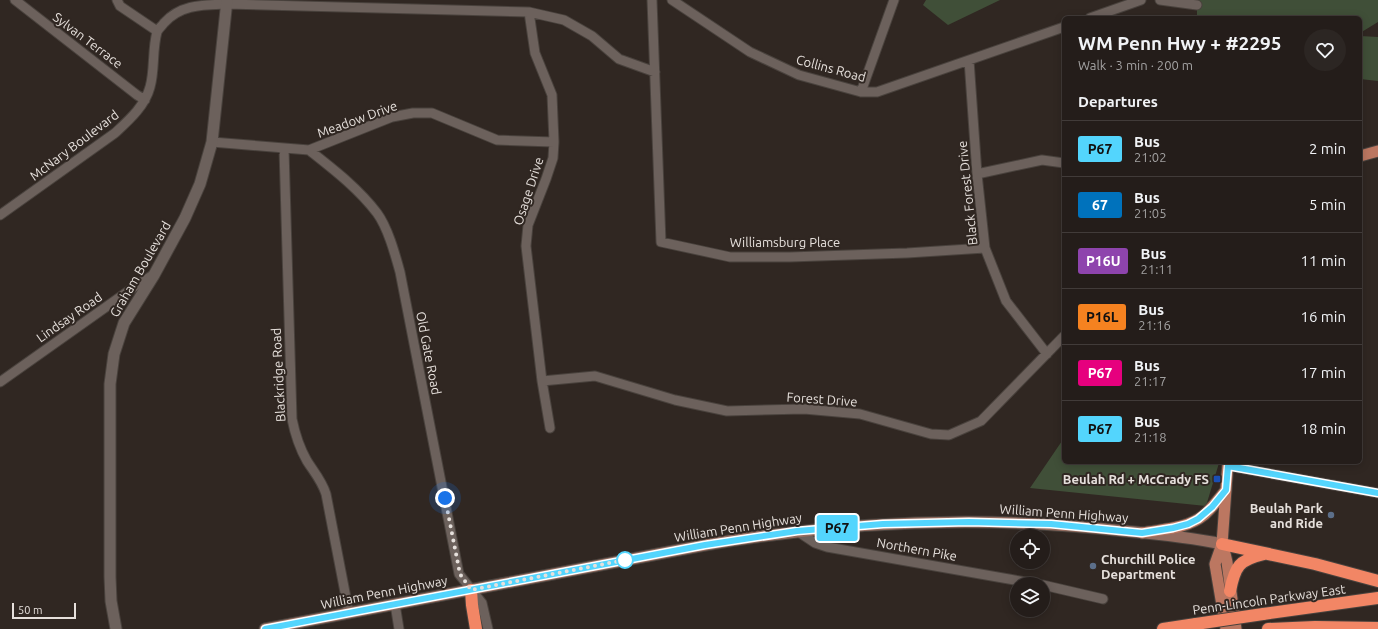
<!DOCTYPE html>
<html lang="en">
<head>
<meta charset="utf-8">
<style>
  :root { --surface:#241d1a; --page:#2c2623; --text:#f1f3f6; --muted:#a3a2a2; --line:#413b39 }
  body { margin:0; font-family:Ubuntu,sans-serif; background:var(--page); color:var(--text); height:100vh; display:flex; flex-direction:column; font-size:15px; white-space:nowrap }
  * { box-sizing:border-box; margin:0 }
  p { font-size:13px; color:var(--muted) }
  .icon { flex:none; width:22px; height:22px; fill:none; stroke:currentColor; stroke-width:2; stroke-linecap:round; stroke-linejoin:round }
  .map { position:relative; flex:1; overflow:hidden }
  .side { position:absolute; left:1062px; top:16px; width:300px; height:448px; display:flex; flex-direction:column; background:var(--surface); border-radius:6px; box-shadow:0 2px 10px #0003,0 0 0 1px var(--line) }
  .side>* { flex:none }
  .badge { padding:0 8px; border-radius:3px; font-size:14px; line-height:26px }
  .buttons { position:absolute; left:1010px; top:529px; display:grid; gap:8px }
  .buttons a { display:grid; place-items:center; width:40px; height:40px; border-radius:50%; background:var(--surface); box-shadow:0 2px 10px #0003,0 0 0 1px var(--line); font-size:20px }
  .scale { position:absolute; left:12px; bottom:10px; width:64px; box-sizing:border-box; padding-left:4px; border:2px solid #e6e0dc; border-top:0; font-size:11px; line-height:14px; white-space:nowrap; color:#e6e0dc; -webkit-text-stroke:3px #302722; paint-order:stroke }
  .you { position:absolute; width:20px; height:20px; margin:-10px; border:3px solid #fff; border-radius:50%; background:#1a73e8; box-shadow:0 0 0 6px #1a73e833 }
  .map>.badge { position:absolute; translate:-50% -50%; box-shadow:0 0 0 2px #fff }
  h2 { padding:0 16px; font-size:15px; line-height:36px }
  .round { display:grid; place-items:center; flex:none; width:42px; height:42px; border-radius:21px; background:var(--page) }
  .overview { display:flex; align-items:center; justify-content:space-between; height:68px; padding:0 16px }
  h1 { font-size:19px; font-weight:700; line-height:30px }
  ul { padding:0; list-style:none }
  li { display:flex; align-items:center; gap:12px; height:56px; padding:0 16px; border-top:1px solid var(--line) }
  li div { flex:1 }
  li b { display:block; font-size:15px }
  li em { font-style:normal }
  li .badge { min-width:44px; font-weight:700; text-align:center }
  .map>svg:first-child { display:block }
  .green { fill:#404f38 }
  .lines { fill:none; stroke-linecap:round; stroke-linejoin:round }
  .minor-casing { stroke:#49423d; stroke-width:11 }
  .tertiary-casing { stroke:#49423d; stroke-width:13 }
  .secondary-casing { stroke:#49423d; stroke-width:13 }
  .primary-casing { stroke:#49423d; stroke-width:13 }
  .motorway-casing { stroke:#49423d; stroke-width:14 }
  .minor { stroke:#6c615c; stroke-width:9 }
  .tertiary { stroke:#6c615c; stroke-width:11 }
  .secondary { stroke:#946c5f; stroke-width:11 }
  .primary { stroke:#bc7761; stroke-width:11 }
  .motorway { stroke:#f28665; stroke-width:12 }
  .motorway-bridge-casing { stroke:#49423d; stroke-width:14; stroke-linecap:butt }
  .motorway-bridge { stroke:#f28665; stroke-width:12 }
  .line-casing { stroke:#fff; stroke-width:9 }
  .line { stroke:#53d5fd; stroke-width:6 }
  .walk { stroke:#e6e0dc; stroke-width:4; stroke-dasharray:0 7.2 }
  .transit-dot { fill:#1a4fb4; stroke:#302722; stroke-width:1.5 }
  .service-dot { fill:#5c6f8a; stroke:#302722; stroke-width:1.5 }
  .stop-dot { fill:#fff; stroke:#53d5fd; stroke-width:2 }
  .labels { text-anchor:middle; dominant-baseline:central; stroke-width:4; stroke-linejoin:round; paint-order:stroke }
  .street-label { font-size:13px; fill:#e6e0dc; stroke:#302722 }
  .poi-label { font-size:13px; font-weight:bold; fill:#e6e0dc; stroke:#302722; text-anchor:end }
</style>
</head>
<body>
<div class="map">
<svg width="1378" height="629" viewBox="0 0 1378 629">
  <rect width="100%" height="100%" fill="#302722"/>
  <path class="green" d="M926 0H1000L948 25 923 5Z
    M1197 0H1378V22L1360 33V18H1197Z
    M1360 36 1378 37V81L1360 79Z
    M1064 438V462H1221L1219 463 1206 506 1030 488Z"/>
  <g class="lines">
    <defs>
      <path id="minor" d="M15 0 137 95 145 100
        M117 0 120 6 157 31
        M652 0 661 242 730 257H790L907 253 985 248
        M672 0 750 52 799 75 861 92H877L1064 27
        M1160 0 1197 5
        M529 12 535 53 552 95 554 142 553 158 546 179 528 225 526 246 542 381 550 428
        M1090 18 1141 0
        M969 60 977 174 985 248 1006 301 1047 354
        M861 92 894 0
        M212 142 309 150 392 117 413 113H432L497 140 554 142
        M284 149 292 419C295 434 299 447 307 461 314 472 322 481 326 494L349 613
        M309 150C333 169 358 188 377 213 388 228 395 254 400 272L459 574 482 603 488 629
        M977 174 1042 160 1064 163
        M0 215 115 133C129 120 145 106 150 87 155 70 152 50 157 32 158 29 162 26 164 23 181 4 204 5 227 4L529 12 564 20 592 36 619 59 655 72
        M542 381 595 376 675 400 727 411 804 409 860 414 931 434 949 435 981 421 1064 336
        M0 382 137 285 153 275
        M1228 466 1378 493
        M797 531 815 543 827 547 1037 584
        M1043 585 1103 599
        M395 604 399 629"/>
      <path id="tertiary" d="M116 629 111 601 110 577V384L114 354 124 323 154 275 185 218 200 184 212 142 227 0"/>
      <path id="secondary" d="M265 629 705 545C843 521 984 515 1124 531 1157 534 1190 537 1222 544"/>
      <path id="primary" d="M1360 156 1378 151
        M1142 533C1162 529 1187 529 1204 515 1212 508 1219 499 1226 490
        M1223 545 1227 562 1236 629
        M1226 629 1215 564 1222 544 1228 462"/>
      <path id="motorway" d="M1222 544 1315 564 1378 581
        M471 590 472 605 476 629
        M1230 591C1235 566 1239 560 1264 554
        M1263 614 1378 598
        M1163 629 1196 624
        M1268 629 1315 627 1378 628"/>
    </defs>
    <use href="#minor" class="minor-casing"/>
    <use href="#tertiary" class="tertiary-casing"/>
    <use href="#secondary" class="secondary-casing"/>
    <use href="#primary" class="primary-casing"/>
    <use href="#motorway" class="motorway-casing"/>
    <use href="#minor" class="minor"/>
    <use href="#tertiary" class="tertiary"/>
    <use href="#secondary" class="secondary"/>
    <use href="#primary" class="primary"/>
    <use href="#motorway" class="motorway"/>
    <defs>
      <path id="motorway-bridge" d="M1196 624 1263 614"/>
    </defs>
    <use href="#motorway-bridge" class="motorway-bridge-casing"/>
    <use href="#motorway-bridge" class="motorway-bridge"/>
  </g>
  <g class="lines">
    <defs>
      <path id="line" d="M265 629 705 545 797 531 883 524 969 522 1051 524 1142 533 1173 528 1188 524 1198 519 1212 507 1226 490 1228 466 1378 493"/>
    </defs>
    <use href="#line" class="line-casing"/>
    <use href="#line" class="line"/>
    <path class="walk" d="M445 498 460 574 471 590 625 560"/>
  </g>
  <rect class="transit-dot" x="1213" y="475" width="8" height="8" rx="2"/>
  <g class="service-dot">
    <circle cx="1331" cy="515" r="4"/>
    <circle cx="1093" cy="566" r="4"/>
  </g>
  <circle class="stop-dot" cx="625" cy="560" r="8"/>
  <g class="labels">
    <g class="street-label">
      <text transform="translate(88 40) rotate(37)">Sylvan Terrace</text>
      <text transform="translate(831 68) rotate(15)">Collins Road</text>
      <text transform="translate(357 119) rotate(-20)">Meadow Drive</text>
      <text transform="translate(74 145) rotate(-37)">McNary Boulevard</text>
      <text transform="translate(528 191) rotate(-72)">Osage Drive</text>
      <text transform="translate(967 193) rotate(-96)">Black Forest Drive</text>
      <text x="785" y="242">Williamsburg Place</text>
      <text transform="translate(140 269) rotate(-60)">Graham Boulevard</text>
      <text transform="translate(69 317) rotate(-35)">Lindsay Road</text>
      <text transform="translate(429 353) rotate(79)">Old Gate Road</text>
      <text transform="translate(278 375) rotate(-93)">Blackridge Road</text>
      <text transform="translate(822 399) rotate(4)">Forest Drive</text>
      <text transform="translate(1064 513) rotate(4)">William Penn Highway</text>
      <text transform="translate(738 527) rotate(-9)">William Penn Highway</text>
      <text transform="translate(917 549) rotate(10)">Northern Pike</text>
      <text transform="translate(384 592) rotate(-11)">William Penn Highway</text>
      <text transform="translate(1269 599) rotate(-8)">Penn-Lincoln Parkway East</text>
    </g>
    <g class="poi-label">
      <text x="1209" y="479">Beulah Rd + McCrady FS</text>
      <text x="1323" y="508">Beulah Park<tspan x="1323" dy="15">and Ride</tspan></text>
      <text x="1101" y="559" text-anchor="start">Churchill Police<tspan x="1101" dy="15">Department</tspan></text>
    </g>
  </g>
</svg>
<div class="buttons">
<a><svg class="icon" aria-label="locate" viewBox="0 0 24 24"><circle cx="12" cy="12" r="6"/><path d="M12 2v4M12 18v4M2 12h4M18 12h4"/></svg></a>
<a><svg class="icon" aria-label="layers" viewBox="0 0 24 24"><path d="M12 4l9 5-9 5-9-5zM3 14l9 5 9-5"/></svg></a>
</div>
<div class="scale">50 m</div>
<div class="you" style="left:445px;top:498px"></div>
<b class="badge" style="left:837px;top:528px;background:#53d5fd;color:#111">P67</b>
<section class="side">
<div class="overview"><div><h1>WM Penn Hwy + #2295</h1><p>Walk · 3 min · 200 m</p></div><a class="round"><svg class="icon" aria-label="heart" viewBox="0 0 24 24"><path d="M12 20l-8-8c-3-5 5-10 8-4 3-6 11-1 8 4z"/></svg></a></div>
<h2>Departures</h2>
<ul>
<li><span class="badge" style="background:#53d5fd;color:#111">P67</span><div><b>Bus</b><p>21:02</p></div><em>2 min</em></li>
<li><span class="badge" style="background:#0072bc;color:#fff">67</span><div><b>Bus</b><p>21:05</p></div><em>5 min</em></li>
<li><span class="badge" style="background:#8e44ad;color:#fff">P16U</span><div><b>Bus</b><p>21:11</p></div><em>11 min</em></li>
<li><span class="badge" style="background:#f58220;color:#111">P16L</span><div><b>Bus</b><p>21:16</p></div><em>16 min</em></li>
<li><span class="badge" style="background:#e6007e;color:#fff">P67</span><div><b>Bus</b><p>21:17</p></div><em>17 min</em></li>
<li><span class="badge" style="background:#53d5fd;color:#111">P67</span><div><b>Bus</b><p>21:18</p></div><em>18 min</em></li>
</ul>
</section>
</div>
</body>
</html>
